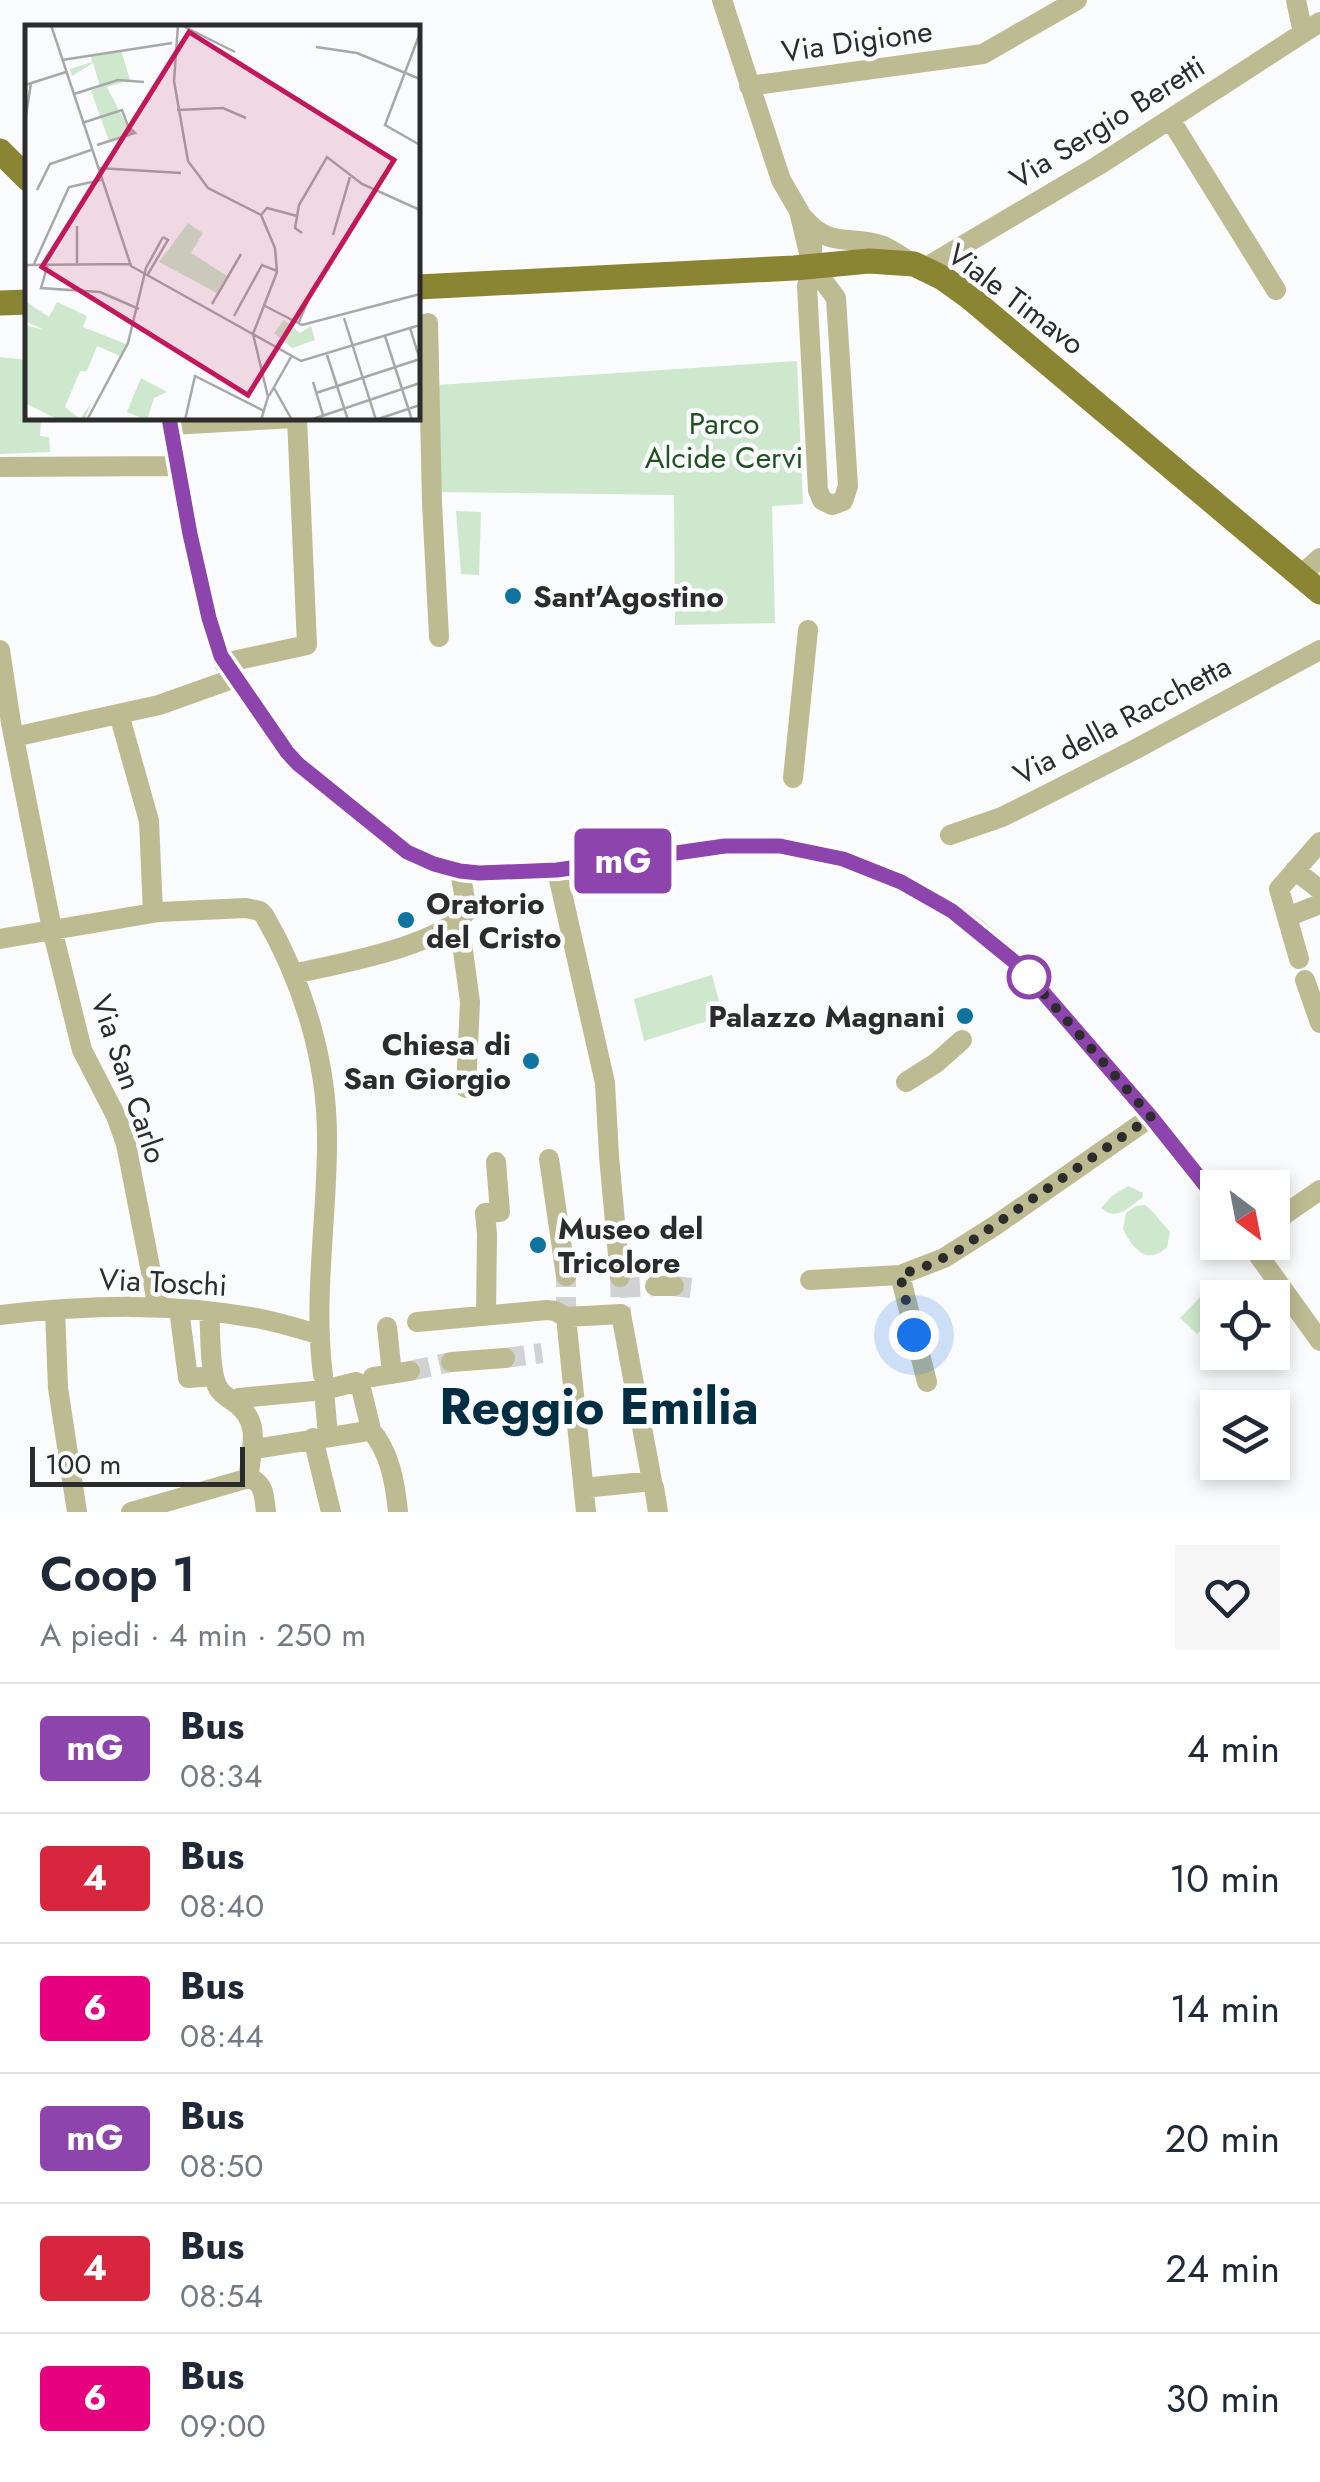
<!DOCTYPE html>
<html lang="it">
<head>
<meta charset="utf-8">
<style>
  :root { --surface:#fff; --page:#f6f6f7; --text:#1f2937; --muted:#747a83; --line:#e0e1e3 }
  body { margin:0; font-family:Jost,sans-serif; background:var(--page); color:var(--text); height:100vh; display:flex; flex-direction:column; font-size:38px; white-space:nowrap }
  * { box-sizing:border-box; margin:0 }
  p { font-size:32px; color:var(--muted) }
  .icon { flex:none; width:55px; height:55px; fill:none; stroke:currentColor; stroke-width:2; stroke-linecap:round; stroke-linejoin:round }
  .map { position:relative; height:1512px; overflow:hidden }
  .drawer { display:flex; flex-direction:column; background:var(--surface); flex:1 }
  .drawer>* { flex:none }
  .badge { padding:0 20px; border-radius:8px; font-size:35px; line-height:65px }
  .needle { width:65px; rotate:148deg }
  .controls { position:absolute; left:1200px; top:1170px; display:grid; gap:20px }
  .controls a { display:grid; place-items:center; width:90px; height:90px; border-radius:0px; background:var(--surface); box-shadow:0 5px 15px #0003; font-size:50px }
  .scale { position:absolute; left:30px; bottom:25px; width:215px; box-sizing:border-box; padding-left:10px; border:5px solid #2c2c2d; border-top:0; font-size:28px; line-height:35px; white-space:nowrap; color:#2c2c2d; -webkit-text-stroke:8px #fafbfc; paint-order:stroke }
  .you { position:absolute; width:50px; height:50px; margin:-25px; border:8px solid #fff; border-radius:50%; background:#1a73e8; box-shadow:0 0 0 15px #1a73e833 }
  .map>.badge { position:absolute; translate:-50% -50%; box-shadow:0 0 0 5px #fff }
  .round { display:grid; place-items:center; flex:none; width:105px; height:105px; border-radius:0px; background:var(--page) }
  .summary { display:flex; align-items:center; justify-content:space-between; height:170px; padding:0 40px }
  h1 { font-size:48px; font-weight:600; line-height:75px }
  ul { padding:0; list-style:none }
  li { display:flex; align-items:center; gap:30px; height:130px; padding:0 40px; border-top:2px solid var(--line) }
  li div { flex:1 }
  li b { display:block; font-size:38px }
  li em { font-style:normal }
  li .badge { min-width:110px; font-weight:700; text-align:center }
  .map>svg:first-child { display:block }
  .green { fill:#cde8cc }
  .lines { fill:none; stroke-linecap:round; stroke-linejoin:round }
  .minor-tunnel { stroke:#d1d2d3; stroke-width:20; stroke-dasharray:20 10; stroke-linecap:butt }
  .minor { stroke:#bdbb92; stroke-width:20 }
  .major { stroke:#8a8532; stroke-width:25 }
  .line-casing { stroke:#fff; stroke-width:22 }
  .line { stroke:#8e44ad; stroke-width:15 }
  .walk { stroke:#2c2c2d; stroke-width:10; stroke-dasharray:0 18 }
  .poi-dot { fill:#0e739f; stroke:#fafbfc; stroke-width:4 }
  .stop-dot { fill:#fff; stroke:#8e44ad; stroke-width:5 }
  .labels { text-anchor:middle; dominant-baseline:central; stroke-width:9; stroke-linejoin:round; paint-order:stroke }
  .street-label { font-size:30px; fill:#2c2c2d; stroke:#fafbfc }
  .park-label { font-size:30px; fill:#205121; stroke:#fafbfc }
  .poi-label { font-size:30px; font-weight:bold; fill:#2c2c2d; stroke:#fafbfc; text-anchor:start }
  .town-label { font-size:50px; font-weight:bold; fill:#012e43; stroke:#fafbfc }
  .inset-road { fill:none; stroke:#a8a8a9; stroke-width:2.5 }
  .view { fill:#c2185b; fill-opacity:0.15; stroke:#c2185b; stroke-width:5 }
  .inset-edge { fill:none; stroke:#2c2c2d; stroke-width:5 }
</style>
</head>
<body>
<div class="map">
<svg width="1320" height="1512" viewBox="0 0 1320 1512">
  <rect width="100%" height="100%" fill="#fafbfc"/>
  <path class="green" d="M0 357 27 360 28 418H41L40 436 49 437 50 452 0 454Z
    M797 361 803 504 772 506 775 623 675 625 674 495 441 492 437 385Z
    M456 511 481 512 479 575 461 574Z
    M712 975 723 1016 644 1041 634 999Z
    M1128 1186 1143 1193 1142 1198C1128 1207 1117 1222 1101 1208L1112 1196Z
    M1145 1205 1152 1211 1170 1232 1167 1247C1147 1266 1133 1249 1123 1229L1126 1213 1136 1206Z
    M1207 1290 1217 1302V1314L1197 1334 1180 1318Z"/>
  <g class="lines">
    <path class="minor-tunnel" d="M620 1277 621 1314
      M674 1286 691 1288
      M620 1288 655 1286
      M566 1317V1276
      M505 1358 542 1353
      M410 1371 451 1362"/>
    <path class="minor" d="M722 0 781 180 799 211 812 246V266L807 286 818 490 822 500 832 505 843 501 848 486 836 298 812 266 799 211
      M1296 0 1303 33
      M749 86 983 54 1077 0
      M1170 119 1276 290
      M803 217C830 250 850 234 883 246 892 250 902 257 911 262
      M923 269 1099 165 1320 22
      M428 323 432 503 439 637
      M169 418 190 534 209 618 221 656 287 752 298 764 407 852 434 864 460 871 479 873 557 871 725 846H780L843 859 901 883 953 911 979 931 1021 968 1151 1117 1218 1201
      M171 425 294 418
      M0 467 177 466
      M1301 575 1320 558
      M0 650 11 723 52 929 82 1050 116 1116 126 1144 158 1308
      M224 663 307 645 297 418
      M119 714 149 821 153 913
      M14 737 159 705 235 678
      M793 778 808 630
      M950 835 1002 817 1042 797 1134 750 1320 650
      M1320 842 1279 889 1287 917 1320 904
      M1295 870 1320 890
      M557 871 605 1083 609 1156 620 1277
      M1287 917 1299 959
      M459 921 470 1002 466 1088
      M0 939 159 912 246 908 260 911 264 915C304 984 328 1063 327 1143 327 1220 313 1299 323 1375
      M293 974C337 964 439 947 467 911L460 871
      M1305 980 1320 1023
      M906 1082 936 1063 962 1040
      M549 1159 566 1276
      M1272 1223 1320 1190
      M1249 1242 1320 1341
      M900 1275 927 1382
      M810 1280 900 1275 944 1258 996 1225 1151 1117
      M655 1286H674
      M179 1309 188 1378 214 1376
      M55 1310 58 1388 77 1512
      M209 1312C211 1333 209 1365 216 1383 219 1394 230 1399 238 1405 263 1426 249 1452 249 1478
      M486 1314 487 1234 485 1213 500 1212 496 1162
      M0 1315C87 1305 175 1302 261 1319 281 1323 301 1329 320 1335
      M566 1317 586 1512
      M417 1322 547 1310 555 1311 566 1317 621 1314 652 1481 584 1488
      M387 1327 392 1374
      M451 1362 505 1358
      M373 1377 410 1371
      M324 1390 328 1436
      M233 1401 239 1398 324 1390 356 1382 360 1384 370 1425 368 1431 254 1449
      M370 1429C390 1452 395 1482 398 1512
      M313 1438 331 1512
      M249 1478C265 1483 264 1497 266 1512
      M654 1487 658 1512
      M131 1512 249 1478"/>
    <path class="major" d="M0 151 28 179
      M418 287 794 268 869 261 914 264 943 278 968 296 1320 592
      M0 303 28 302"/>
  </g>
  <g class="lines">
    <defs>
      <path id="line" d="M169 418 190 534 209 618 221 656 287 752 298 764 407 852 434 864 460 871 479 873 557 870 725 846H780L843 859 901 882 952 911 1022 968 1151 1117 1218 1201"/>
    </defs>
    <use href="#line" class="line-casing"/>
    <use href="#line" class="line"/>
    <path class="walk" d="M914 1335 900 1275 929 1265 957 1251 1151 1117 1029 977"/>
  </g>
  <g class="poi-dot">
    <circle cx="513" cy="596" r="10"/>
    <circle cx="406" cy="920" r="10"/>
    <circle cx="965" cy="1016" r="10"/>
    <circle cx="531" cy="1061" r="10"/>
    <circle cx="538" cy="1245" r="10"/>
  </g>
  <circle class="stop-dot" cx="1029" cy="977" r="20"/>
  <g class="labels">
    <g class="street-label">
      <text transform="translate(857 41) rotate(-8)">Via Digione</text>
      <text transform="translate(1107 122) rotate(-32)">Via Sergio Beretti</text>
      <text transform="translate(1016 299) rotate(37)">Viale Timavo</text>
      <text transform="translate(1122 720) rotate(-28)">Via della Racchetta</text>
      <text transform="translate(129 1079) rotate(71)">Via San Carlo</text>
      <text transform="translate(163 1282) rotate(3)">Via Toschi</text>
    </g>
    <g class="park-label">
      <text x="724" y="423">Parco<tspan x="724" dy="34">Alcide Cervi</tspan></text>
    </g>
    <g class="poi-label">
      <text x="533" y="596">Sant'Agostino</text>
      <text x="426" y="903">Oratorio<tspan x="426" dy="34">del Cristo</tspan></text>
      <text x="945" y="1016" text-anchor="end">Palazzo Magnani</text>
      <text x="511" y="1044" text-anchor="end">Chiesa di<tspan x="511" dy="34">San Giorgio</tspan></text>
      <text x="558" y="1228">Museo del<tspan x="558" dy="34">Tricolore</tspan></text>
    </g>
    <g class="town-label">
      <text x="599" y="1406">Reggio Emilia</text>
    </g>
  </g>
  <g transform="translate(25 25)">
    <rect width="395" height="395" fill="#fafbfc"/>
    <path d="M96 25 105 55 82 62 106 109 84 116 66 66 75 61 68 38 47 51 45 44 67 37 66 31ZM163 198 178 208 166 228 202 251 192 268 134 237ZM0 276 24 292 32 277 62 291 58 302 101 319 95 331 72 321 62 346H55L40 382 55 394 66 378 60 395H34L0 378V300L19 305 0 296ZM259 295 275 308 286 301 290 315 267 323 249 308ZM116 353 142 367 129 373 122 395 102 387Z" fill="#cde8cc"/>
    <path class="inset-road" d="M26 0 106 241 276 336 395 300M153 0 149 56 163 136 183 163 236 190 250 223 252 247 228 309M156 0 210 27M395 8 360 100 395 120M291 22 332 28 395 54M37 35 147 18M0 60 41 47M49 69 93 55 119 57M152 85 198 83 221 93M0 97 6 58M57 98 97 85 106 109M72 120 110 108 103 101M73 143 156 148M12 165 25 139 66 125M236 190 242 183 272 191M277 208 270 203 274 180 302 132 337 159 395 185M308 210 325 152M52 238V201M9 239 44 162 76 155M23 239 16 263 75 267 114 284M0 240 105 239M123 249 143 215 138 212M187 279 216 229M240 281 277 300 395 269M209 291 237 240 252 246M319 293 351 395M273 299 291 257M385 303 395 335M228 309 243 372 236 395M360 311 387 395M302 330 323 395M288 357 298 390M249 363 267 395M291 368 395 334M244 371 266 332M62 395 103 318 121 243 138 212M160 395 170 351 239 386M285 395 395 358M350 395 395 380"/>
    <path class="view" d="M164 7 369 135 223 370 17 242Z"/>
    <rect width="395" height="395" class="inset-edge"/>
  </g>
</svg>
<div class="controls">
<a><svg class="needle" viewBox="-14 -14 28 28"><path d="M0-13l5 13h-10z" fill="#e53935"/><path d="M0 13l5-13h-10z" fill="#747a83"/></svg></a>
<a><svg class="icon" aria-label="locate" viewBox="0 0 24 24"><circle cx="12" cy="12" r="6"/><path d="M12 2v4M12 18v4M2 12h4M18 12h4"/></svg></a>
<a><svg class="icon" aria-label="layers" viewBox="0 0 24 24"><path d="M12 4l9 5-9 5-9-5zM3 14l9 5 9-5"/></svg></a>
</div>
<div class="scale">100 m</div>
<div class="you" style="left:914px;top:1335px"></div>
<b class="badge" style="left:623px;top:861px;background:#8e44ad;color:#fff">mG</b>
</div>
<section class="drawer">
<div class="summary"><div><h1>Coop 1</h1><p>A piedi · 4 min · 250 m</p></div><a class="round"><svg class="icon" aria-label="heart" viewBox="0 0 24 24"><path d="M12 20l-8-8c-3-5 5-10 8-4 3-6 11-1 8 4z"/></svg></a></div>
<ul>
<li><span class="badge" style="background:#8e44ad;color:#fff">mG</span><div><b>Bus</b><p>08:34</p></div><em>4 min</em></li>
<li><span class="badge" style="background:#d7263d;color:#fff">4</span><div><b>Bus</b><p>08:40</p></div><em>10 min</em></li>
<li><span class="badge" style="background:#e6007e;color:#fff">6</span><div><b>Bus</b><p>08:44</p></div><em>14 min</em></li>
<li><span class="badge" style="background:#8e44ad;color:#fff">mG</span><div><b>Bus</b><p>08:50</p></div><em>20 min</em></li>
<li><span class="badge" style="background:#d7263d;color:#fff">4</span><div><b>Bus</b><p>08:54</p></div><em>24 min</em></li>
<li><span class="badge" style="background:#e6007e;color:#fff">6</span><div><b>Bus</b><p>09:00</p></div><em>30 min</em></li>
</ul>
</section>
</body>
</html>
